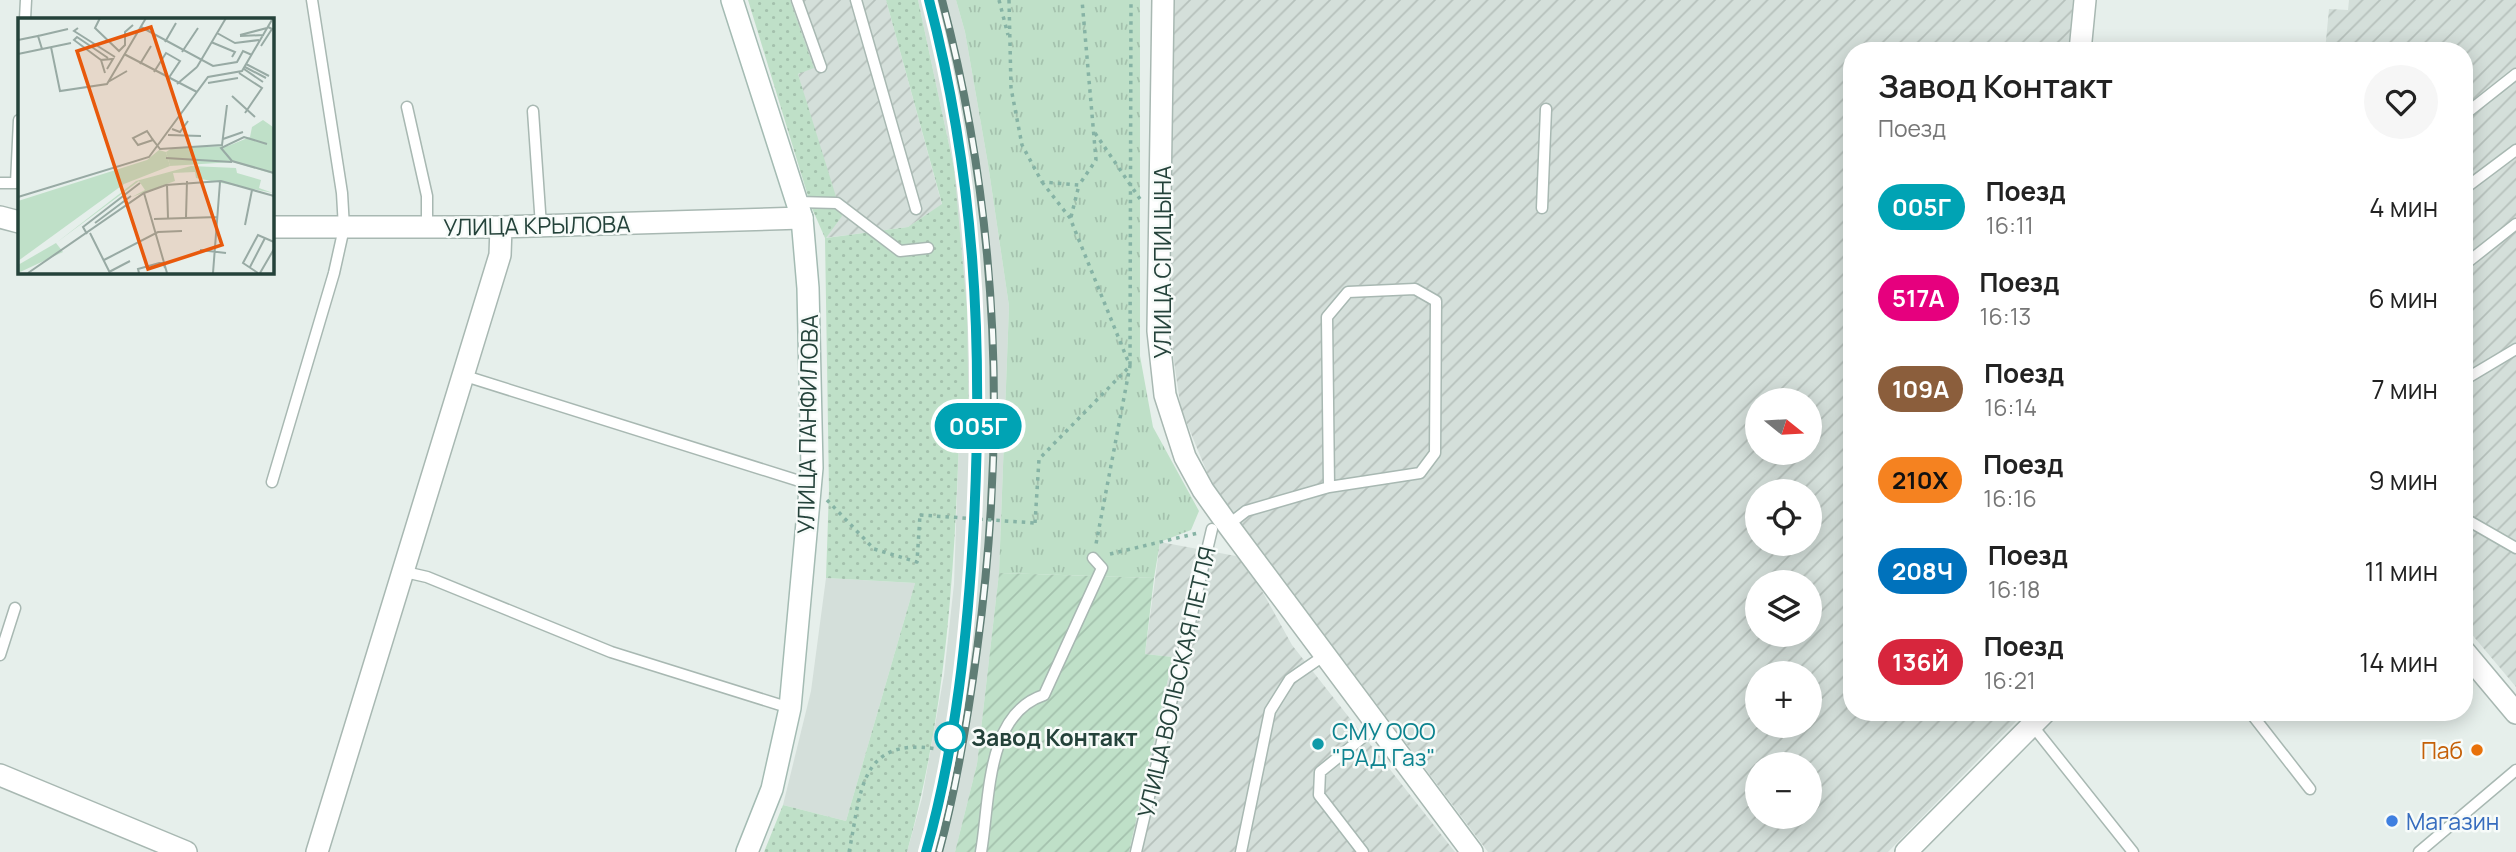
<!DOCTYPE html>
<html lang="ru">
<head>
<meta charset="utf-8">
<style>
  :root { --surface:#fff; --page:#f6f6f6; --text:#222; --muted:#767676 }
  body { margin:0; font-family:Manrope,sans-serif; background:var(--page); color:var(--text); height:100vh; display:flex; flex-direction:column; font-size:26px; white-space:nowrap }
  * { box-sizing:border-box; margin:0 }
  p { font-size:23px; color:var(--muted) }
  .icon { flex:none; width:38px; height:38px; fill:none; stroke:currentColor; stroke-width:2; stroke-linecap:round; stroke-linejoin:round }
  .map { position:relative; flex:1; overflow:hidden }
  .sheet { position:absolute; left:1843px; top:42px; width:630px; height:679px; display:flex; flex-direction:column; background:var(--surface); border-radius:28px; box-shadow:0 4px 18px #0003 }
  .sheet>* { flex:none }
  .badge { padding:0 14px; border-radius:23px; font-size:24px; line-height:46px }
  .needle { width:46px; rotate:108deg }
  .controls { position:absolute; left:1745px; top:388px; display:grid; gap:14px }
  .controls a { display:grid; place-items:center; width:77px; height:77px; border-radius:50%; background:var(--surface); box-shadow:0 4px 18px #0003; font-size:35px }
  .map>.badge { position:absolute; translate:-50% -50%; box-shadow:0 0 0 4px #fff }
  .round { display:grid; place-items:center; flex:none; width:74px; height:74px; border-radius:37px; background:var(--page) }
  .head { display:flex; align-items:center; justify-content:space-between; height:119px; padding:0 35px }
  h1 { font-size:33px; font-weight:600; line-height:52px }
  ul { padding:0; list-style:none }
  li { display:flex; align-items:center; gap:21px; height:91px; padding:0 35px }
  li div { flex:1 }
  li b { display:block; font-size:26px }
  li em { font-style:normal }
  li .badge { min-width:77px; font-weight:700; text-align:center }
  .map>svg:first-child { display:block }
  .built { fill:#d4dfda }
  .industrial { fill:url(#industrial-furrows); fill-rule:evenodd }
  .grass { fill:url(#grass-dots) }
  .park { fill:url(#park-tufts) }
  .garden { fill:url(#garden-furrows) }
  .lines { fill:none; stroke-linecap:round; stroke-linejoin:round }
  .lane-casing { stroke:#a8b8b2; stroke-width:13 }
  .street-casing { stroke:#a8b8b2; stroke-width:24 }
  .secondary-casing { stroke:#a4bbb3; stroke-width:24 }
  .path { stroke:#86b3a5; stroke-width:3.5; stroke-dasharray:3.5 5; stroke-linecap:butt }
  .lane { stroke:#fff; stroke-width:10 }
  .street { stroke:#fff; stroke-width:21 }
  .secondary { stroke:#fff; stroke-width:21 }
  .rail-casing { stroke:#5f7d75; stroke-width:8 }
  .rail { stroke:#f7fbf9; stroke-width:5; stroke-dasharray:16; stroke-linecap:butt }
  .path-bridge { stroke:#86b3a5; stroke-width:3.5; stroke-dasharray:3.5 5; stroke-linecap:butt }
  .line-casing { stroke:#fff; stroke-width:16 }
  .line { stroke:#00a3b4; stroke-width:10 }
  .stop-dot { fill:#fff; stroke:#00a3b4; stroke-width:3.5 }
  .culture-dot { fill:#0f9aa8; stroke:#f7fbf9; stroke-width:2.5 }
  .food-dot { fill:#e8710a; stroke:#f7fbf9; stroke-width:2.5 }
  .shop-dot { fill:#3f7fe0; stroke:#f7fbf9; stroke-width:2.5 }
  .labels { text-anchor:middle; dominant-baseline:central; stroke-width:5; stroke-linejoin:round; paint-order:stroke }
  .street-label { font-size:23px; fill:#24423a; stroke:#f7fbf9 }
  .culture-label { font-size:23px; fill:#0d838f; stroke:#f7fbf9; text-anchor:start }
  .stop-label { font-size:23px; font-weight:bold; fill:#24423a; stroke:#f7fbf9; text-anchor:start }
  .food-label { font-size:23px; fill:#c56008; stroke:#f7fbf9; text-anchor:end }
  .shop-label { font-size:23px; fill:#366cbe; stroke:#f7fbf9; text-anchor:start }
  .inset-road { fill:none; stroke:#98aaa4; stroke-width:2 }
  .view { fill:#e8590c; fill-opacity:0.15; stroke:#e8590c; stroke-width:3.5 }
  .inset-edge { fill:none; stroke:#24423a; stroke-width:3.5 }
</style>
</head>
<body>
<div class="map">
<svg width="2516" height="852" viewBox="0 0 2516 852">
  <defs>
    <pattern id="industrial-furrows" width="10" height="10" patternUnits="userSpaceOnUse" patternTransform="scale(1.75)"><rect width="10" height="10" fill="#d4dfda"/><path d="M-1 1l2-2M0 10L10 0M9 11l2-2" fill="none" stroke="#b6c1bc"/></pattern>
    <pattern id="grass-dots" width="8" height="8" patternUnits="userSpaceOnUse" patternTransform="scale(1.75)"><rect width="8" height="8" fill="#bfe0c8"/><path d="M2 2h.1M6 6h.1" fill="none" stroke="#a4c1ad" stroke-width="1.8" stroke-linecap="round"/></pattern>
    <pattern id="park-tufts" width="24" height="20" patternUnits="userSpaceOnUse" patternTransform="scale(1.75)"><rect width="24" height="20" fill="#bfe0c8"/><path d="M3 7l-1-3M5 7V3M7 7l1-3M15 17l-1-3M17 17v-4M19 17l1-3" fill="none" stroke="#a4c1ad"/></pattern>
    <pattern id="garden-furrows" width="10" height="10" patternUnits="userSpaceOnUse" patternTransform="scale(1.75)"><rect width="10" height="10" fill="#bfe0c8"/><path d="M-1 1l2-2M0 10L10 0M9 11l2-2" fill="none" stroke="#a4c1ad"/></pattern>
  </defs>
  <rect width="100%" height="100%" fill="#e6efeb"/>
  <path class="built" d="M918 0H956L965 32 988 164 1009 306 999 573 977 764 955 852H907L922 798 944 675 954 584 959 439 968 440 954 168Z
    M826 578 915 583 846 821 783 805 811 691Z"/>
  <path class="industrial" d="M790 0H886L942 205 908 227 825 238 817 140 798 74 813 68Z
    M1174 0H2073L2070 51H1852V712H2025L1888 852H1488L1213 487 1181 409 1169 328ZM1757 401H1810V453H1757ZM1757 492H1810V544H1757ZM1757 583H1810V635H1757ZM1757 674H1810V726H1757ZM1757 765H1810V817H1757Z
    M2349 0H2516V687L2464 625V51H2325L2329 9 2348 10Z
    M1160 542 1236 556 1251 571 1292 645 1455 852H1129L1173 657 1145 654Z"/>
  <path class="grass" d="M748 0H790L814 68 798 74 842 216 826 238 908 227 942 204 886 0H918L954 168 967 309 969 440H959C954 581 945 715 907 852H764L783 805 846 821 915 583 826 578 829 490 825 238 811 206Z"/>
  <path class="park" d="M956 0H1140V356L1153 427 1199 511 1191 530 1160 542 1154 578 999 573 1009 306 988 164 965 32Z"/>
  <path class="garden" d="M999 573 1154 578 1145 654 1173 657 1129 852H955L977 764Z"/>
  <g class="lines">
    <defs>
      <path id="lane" d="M797 0 821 67
        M856 0 916 209
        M25 19 26 0
        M407 107 427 196V226
        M533 111 541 226
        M2464 115 2516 74
        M0 183H16L19 120
        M2464 189 2516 150
        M797 202 837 203 900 251 928 248
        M1542 208 1546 109
        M2464 265 2516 224
        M462 375 812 485
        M2464 380 2516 349
        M272 482 334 273 344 228 342 193 312 0
        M2464 521H2469L2516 548
        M1228 525 1246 511 1329 487 1327 317 1348 292 1415 289 1436 301 1435 453 1420 473 1329 487
        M405 572 427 577 611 652 790 708
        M0 655 15 608
        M2250 712 2310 789
        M2032 725 2133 852
        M981 852C990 802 985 714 1044 695L1102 568 1093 558
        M1136 852 1212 529
        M1241 852 1270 711 1290 679 1325 655
        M1363 852 1319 795 1320 772 1377 726
        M2419 852 2516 770"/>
      <path id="street" d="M1163 0 1158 331 1165 395 1185 457 1203 490 1228 525 1472 852
        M2080 51 2085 0
        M0 217 19 222
        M271 227H501L802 218
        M2464 651 2516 713
        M0 775 186 852
        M317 852 500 255 501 227
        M1906 852 2045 712"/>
      <path id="secondary" d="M732 0 802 218 808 288 812 468 790 708 772 789 747 852"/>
    </defs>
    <use href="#lane" class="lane-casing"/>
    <use href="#street" class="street-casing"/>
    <use href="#secondary" class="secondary-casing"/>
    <path class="path" d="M999 0 1008 35
      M1009 0 1011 88 1022 145 1042 182 1079 185 1096 160 1082 0
      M1095 133 1140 199
      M1042 182 1070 218 1130 366 1096 544
      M1071 217 1079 185
      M827 500 874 549 917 562 920 515
      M1035 523 1039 459 1130 366 1131 0
      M1110 554 1198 533
      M849 852C861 795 858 736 936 749"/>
    <use href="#lane" class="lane"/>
    <use href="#street" class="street"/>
    <use href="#secondary" class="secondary"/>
    <defs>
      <path id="rail" d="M926 852C955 749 967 638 973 532 980 412 982 290 965 171 957 114 943 56 929 0
        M939 852C957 786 968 717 977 650 1007 430 999 215 942 0"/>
    </defs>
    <use href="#rail" class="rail-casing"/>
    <use href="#rail" class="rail"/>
    <path class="path-bridge" d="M920 515 1035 523"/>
  </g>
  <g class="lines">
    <defs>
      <path id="line" d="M926 852C956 746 968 631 974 521 983 339 975 177 929 0"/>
    </defs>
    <use href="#line" class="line-casing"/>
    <use href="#line" class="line"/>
  </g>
  <circle class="stop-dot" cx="950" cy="737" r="14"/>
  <circle class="culture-dot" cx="1318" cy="744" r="7"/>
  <circle class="food-dot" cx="2477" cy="750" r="7"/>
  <circle class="shop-dot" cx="2392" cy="821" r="7"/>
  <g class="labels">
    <g class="street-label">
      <text transform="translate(537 225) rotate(-1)">УЛИЦА КРЫЛОВА</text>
      <text transform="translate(1162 262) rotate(-90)">УЛИЦА СПИЦЫНА</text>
      <text transform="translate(807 424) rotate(-89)">УЛИЦА ПАНФИЛОВА</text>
      <text transform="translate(1176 682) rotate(-77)">УЛИЦА ВОЛЬСКАЯ ПЕТЛЯ</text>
    </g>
    <g class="culture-label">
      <text x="1332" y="731">СМУ ООО<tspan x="1332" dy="26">"РАД Газ"</tspan></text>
    </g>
    <g class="stop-label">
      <text x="971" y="737">Завод Контакт</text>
    </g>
    <g class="food-label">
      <text x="2463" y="750">Паб</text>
    </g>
    <g class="shop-label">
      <text x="2406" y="821">Магазин</text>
    </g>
  </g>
  <g transform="translate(18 18)">
    <rect width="256" height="256" fill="#e6efeb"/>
    <path d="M173 148 218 150 219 155 243 162 241 170 255 175 178 160 177 154 155 155 157 163 114 179 127 172 121 163 38 225 118 163Z" fill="#bfe0c8"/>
    <path d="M38 225 45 234 0 255V247Z" fill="#bfe0c8"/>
    <path d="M141 132 148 134 152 148 106 166 0 243V183L129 142Z" fill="#bfe0c8"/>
    <path d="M245 102 255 109V156L215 144 152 148 148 134 154 130 210 128 232 119 234 109Z" fill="#bfe0c8"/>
    <path class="inset-road" d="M82 0 77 10 101 33 107 27V14L115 7M123 9 195 48 219 44 225 33 234 37M60 10 56 13 97 39M199 15 217 25 241 22M222 17 249 10M20 18 50 11M222 18 246 17M0 22 20 18 24 31M147 24 158 5M193 24 217 34 214 39M243 28 254 11 250 9M33 29 42 73 89 66 128 0M164 34 180 10M0 36 53 25M106 36 179 74M83 42 56 22 59 19 90 40M122 46 133 28M228 46 251 58M179 49 208 0M227 49 248 60M226 51 245 64M136 54 148 35 162 43 150 61M87 55 83 42 95 41 89 51M221 55 244 70 227 95M90 64 109 53M190 65 220 60M159 66 179 49M214 78 237 99M154 111 162 114 170 103M150 117 183 118M205 121 225 114M135 122 129 113 115 120 120 127 135 122 142 131 204 127 209 87M249 126 226 119 203 130 214 143 256 155M148 140 214 144M149 167 150 200M126 175 149 255M0 179 131 139 190 59 224 53 255 0M168 199 169 163M136 201 200 199M77 205 113 178M227 207 234 172M72 215 92 255M69 216 65 209 122 165M182 232 208 235M86 242 140 214 164 213M232 249 247 220M91 254 112 243M10 255 126 175 148 167 203 163 256 178M121 255 120 251 145 244 147 250M195 255 202 164M240 255 225 245 240 217 256 224M242 255 256 231"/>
    <path class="view" d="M133 9 204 227 130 251 59 33Z"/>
    <rect width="256" height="256" class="inset-edge"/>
  </g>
</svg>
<div class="controls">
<a><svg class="needle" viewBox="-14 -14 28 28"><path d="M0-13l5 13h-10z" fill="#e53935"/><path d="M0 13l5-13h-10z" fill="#767676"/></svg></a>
<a><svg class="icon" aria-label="locate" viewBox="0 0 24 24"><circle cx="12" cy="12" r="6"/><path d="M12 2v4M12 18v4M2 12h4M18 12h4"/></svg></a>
<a><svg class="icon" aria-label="layers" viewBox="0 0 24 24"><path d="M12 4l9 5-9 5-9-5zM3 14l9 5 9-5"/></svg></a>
<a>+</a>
<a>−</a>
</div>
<b class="badge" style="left:978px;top:426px;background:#00a3b4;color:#fff">005Г</b>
<section class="sheet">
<div class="head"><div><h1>Завод Контакт</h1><p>Поезд</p></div><a class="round"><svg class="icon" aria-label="heart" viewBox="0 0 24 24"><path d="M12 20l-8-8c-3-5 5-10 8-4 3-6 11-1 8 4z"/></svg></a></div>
<ul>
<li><span class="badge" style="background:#00a3b4;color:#fff">005Г</span><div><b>Поезд</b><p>16:11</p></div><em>4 мин</em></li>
<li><span class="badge" style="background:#e6007e;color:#fff">517А</span><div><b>Поезд</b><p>16:13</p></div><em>6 мин</em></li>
<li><span class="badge" style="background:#8b5e3c;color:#fff">109А</span><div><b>Поезд</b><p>16:14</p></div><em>7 мин</em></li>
<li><span class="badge" style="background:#f58220;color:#111">210Х</span><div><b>Поезд</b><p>16:16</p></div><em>9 мин</em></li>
<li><span class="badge" style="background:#0072bc;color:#fff">208Ч</span><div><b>Поезд</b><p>16:18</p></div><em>11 мин</em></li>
<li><span class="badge" style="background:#d7263d;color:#fff">136Й</span><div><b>Поезд</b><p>16:21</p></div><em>14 мин</em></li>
</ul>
</section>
</div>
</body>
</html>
